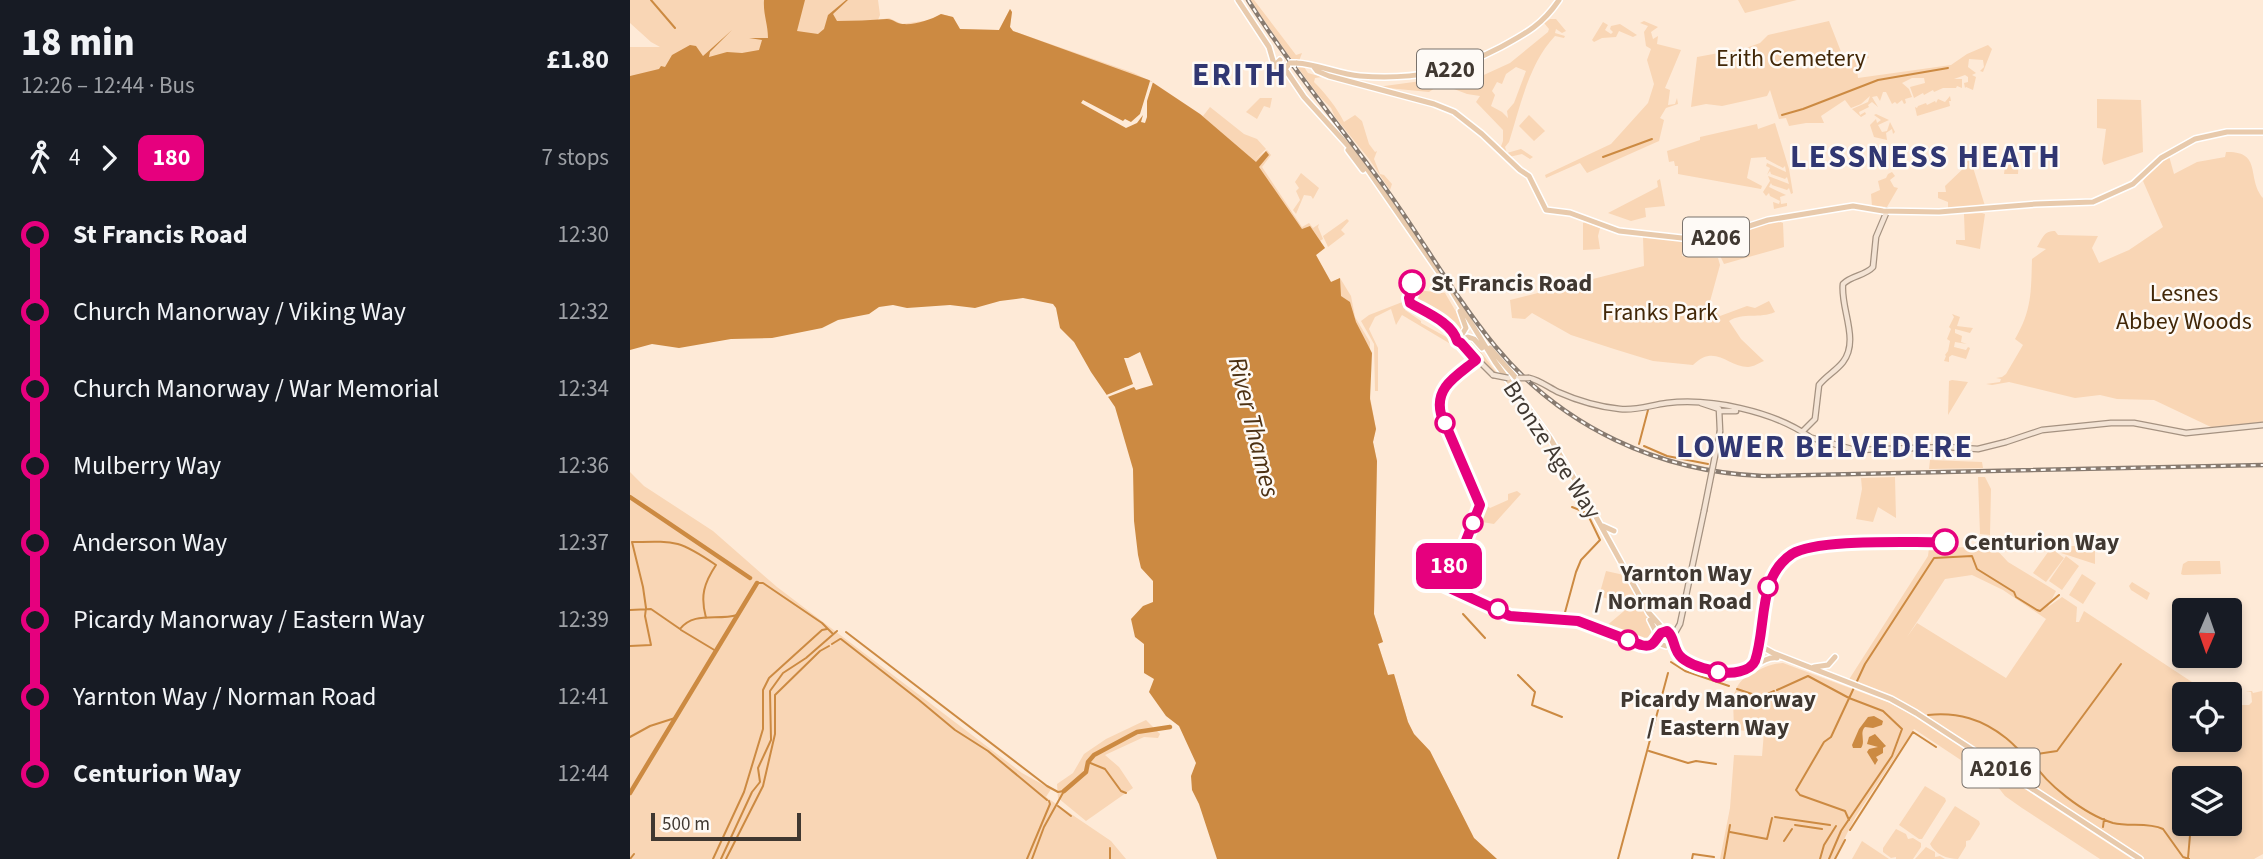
<!DOCTYPE html>
<html lang="en">
<head>
<meta charset="utf-8">
<style>
  :root { --surface:#171b24; --page:#242831; --text:#f1f3f6; --muted:#9ea1a6 }
  body { margin:0; font-family:"Source Sans 3",sans-serif; background:var(--page); color:var(--text); height:100vh; display:flex; flex-direction:column; font-size:26px; white-space:nowrap }
  * { box-sizing:border-box; margin:0 }
  p { font-size:23px; color:var(--muted) }
  .icon { flex:none; width:38px; height:38px; fill:none; stroke:currentColor; stroke-width:2; stroke-linecap:round; stroke-linejoin:round }
  .map { position:relative; flex:1; overflow:hidden }
  .drawer { display:flex; flex-direction:column; background:var(--surface); width:630px }
  .drawer>* { flex:none }
  .badge { padding:0 14px; border-radius:10px; font-size:24px; line-height:46px }
  .needle { width:46px; rotate:182deg }
  .buttons { position:absolute; left:1542px; top:598px; display:grid; gap:14px }
  .buttons a { display:grid; place-items:center; width:70px; height:70px; border-radius:7px; background:var(--surface); box-shadow:0 4px 10px #0003; font-size:35px }
  .scale { position:absolute; left:21px; bottom:18px; width:150px; box-sizing:border-box; padding-left:7px; border:4px solid #403831; border-top:0; font-size:19px; line-height:24px; white-space:nowrap; color:#403831; -webkit-text-stroke:5px #fefaf6; paint-order:stroke }
  .map>.badge { position:absolute; translate:-50% -50%; box-shadow:0 0 0 4px #fff }
  .legs { display:flex; align-items:center; gap:10px; height:77px; padding:0 21px; font-size:23px }
  .legs p { margin-inline-start:auto }
  .head { display:flex; align-items:center; justify-content:space-between; height:119px; padding:0 21px }
  h1 { font-size:38px; font-weight:800; line-height:52px }
  ul { padding:0 21px; list-style:none }
  li { display:flex; align-items:center; gap:24px; height:77px; font-size:26px }
  li i { display:grid; place-items:center; width:10px; height:100%; margin:0 9px; background:currentColor }
  li i::after { content:''; width:18px; height:18px; margin:-9px; border:5px solid; border-radius:50%; background:var(--surface) }
  li p { margin-inline-start:auto }
  li:first-child i { background:linear-gradient(#0000 50%,currentColor 0) }
  li:last-child i { background:linear-gradient(currentColor 50%,#0000 0) }
  main { display:flex; flex:1; min-height:0 }
  .map>svg:first-child { display:block }
  .green { fill:#f9d6b5; fill-rule:evenodd }
  .water { fill:#cc8a42 }
  .pier { fill:#feead7 }
  .lines { fill:none; stroke-linecap:round; stroke-linejoin:round }
  .stream { stroke:#cc8a42; stroke-width:2 }
  .river { stroke:#cc8a42; stroke-width:4.5 }
  .secondary-casing { stroke:#a59281; stroke-width:7 }
  .primary-casing { stroke:#fff; stroke-width:8 }
  .secondary { stroke:#f4e4d5; stroke-width:4.5 }
  .primary { stroke:#e8caac; stroke-width:5 }
  .rail-casing { stroke:#887b70; stroke-width:4.5 }
  .rail { stroke:#fefaf6; stroke-width:2; stroke-dasharray:5; stroke-linecap:butt }
  .secondary-bridge-casing { stroke:#a59281; stroke-width:7; stroke-linecap:butt }
  .primary-bridge-casing { stroke:#fff; stroke-width:8; stroke-linecap:butt }
  .secondary-bridge { stroke:#f4e4d5; stroke-width:4.5 }
  .primary-bridge { stroke:#e8caac; stroke-width:5 }
  .line-1-casing { stroke:#fff; stroke-width:16 }
  .line-1 { stroke:#e6007e; stroke-width:10 }
  .stop-1-dot { fill:#fff; stroke:#e6007e; stroke-width:3.5 }
  .labels { text-anchor:middle; dominant-baseline:central; stroke-width:5; stroke-linejoin:round; paint-order:stroke }
  .shield { fill:#fefaf6; stroke:#79726c; stroke-width:2 }
  .shield-label { font-size:23px; font-weight:bold; fill:#403831 }
  .park-label { font-size:24px; fill:#422707; stroke:#fefaf6 }
  .stop-label { font-size:24px; font-weight:bold; fill:#403831; stroke:#fefaf6; text-anchor:start }
  .street-label { font-size:24px; fill:#403831; stroke:#fefaf6 }
  .water-label { font-size:26px; font-style:italic; fill:#4d3113; stroke:#fefaf6 }
  .district-label { font-size:32px; font-weight:bold; letter-spacing:2px; fill:#313772; stroke:#fefaf6 }
</style>
</head>
<body>
<main>
<section class="drawer">
<div class="head"><div><h1>18 min</h1><p>12:26 – 12:44 · Bus</p></div><b>£1.80</b></div>
<div class="legs"><svg class="icon" aria-label="walk" viewBox="0 0 24 24"><circle cx="13" cy="4" r="2"/><path d="M13 8l-2 6 4 7M11 14l-3 7M7 12l3-4h3l4 4"/></svg>4<svg class="icon" aria-label="forward" viewBox="0 0 24 24"><path d="M9 5l7 7-7 7"/></svg><b class="badge" style="background:#e6007e;color:#fff">180</b><p>7 stops</p></div>
<ul>
<li><i style="color:#e6007e"></i><b>St Francis Road</b><p>12:30</p></li>
<li><i style="color:#e6007e"></i><span>Church Manorway / Viking Way</span><p>12:32</p></li>
<li><i style="color:#e6007e"></i><span>Church Manorway / War Memorial</span><p>12:34</p></li>
<li><i style="color:#e6007e"></i><span>Mulberry Way</span><p>12:36</p></li>
<li><i style="color:#e6007e"></i><span>Anderson Way</span><p>12:37</p></li>
<li><i style="color:#e6007e"></i><span>Picardy Manorway / Eastern Way</span><p>12:39</p></li>
<li><i style="color:#e6007e"></i><span>Yarnton Way / Norman Road</span><p>12:41</p></li>
<li><i style="color:#e6007e"></i><b>Centurion Way</b><p>12:44</p></li>
</ul>
</section>
<div class="map">
<svg width="1633" height="859" viewBox="0 0 1633 859">
  <rect width="100%" height="100%" fill="#feead7"/>
  <path class="green" d="M0 0H248L250 15 248 20 259 18 272 24 300 20 311 14 323 17 330 29 369 30 380 9 382 12 380 27 383 31 504 73 522 82 573 116 580 107 614 134 627 139 636 149 625 160 637 150 641 155 632 167 672 227 679 223 683 228 689 224 688 227 693 239 690 241 695 248 686 255 701 282 710 278 721 296 725 317 740 342 739 391 746 429 743 442 747 461 744 614 753 642 748 644 758 675 764 674 778 722 784 734 800 751 844 838 867 859H851L753 702 712 410 0 105V47H30L21 42 0 23Z
    M620 0H624L666 55 672 53 669 61 662 60Z
    M1108 0H1167L1115 13Z
    M920 19H926L936 31 932 33 926 29 925 33 935 36 934 38 925 36C899 63 890 107 879 142L875 147 877 153 891 149 903 157 900 159 892 154 879 157 870 149 873 141V130L846 102 850 96 837 94 811 84 799 92 747 87 806 79H845L880 63 918 32 919 29 914 23ZM886 67 896 71 884 103 877 111 878 118 872 112 861 106 865 95 862 91 867 82 872 84 876 74Z
    M1014 21 1028 27 1021 32 1023 39 1028 36 1027 44 1051 50 1035 88 1040 90 1038 105 1045 104 1047 98 1048 104 1036 108 1030 118 1034 120 1029 141 957 173 950 163 916 178 915 175 981 144 1018 103 1024 84 1017 60 1021 49 1016 46 1014 32 1018 26 1010 23Z
    M1199 21 1215 62 1238 55 1239 58 1226 61 1228 78 1321 65 1337 54 1358 45 1362 49 1353 72 1350 71 1354 67 1353 60 1339 59 1338 67 1346 73 1342 75 1346 77 1343 90 1336 87 1335 88 1334 83 1338 82V77L1335 75 1324 79H1332V88L1327 86 1326 88H1313L1304 92 1303 90 1294 95 1293 93 1284 98 1280 87 1295 83 1294 78H1282L1272 83 1279 89 1282 97 1275 99 1276 103 1274 104 1272 100 1267 104 1265 102 1262 104 1256 92H1253L1250 101 1247 96 1242 97 1248 107 1242 102 1238 105 1239 107 1229 112 1230 115 1235 112 1236 114 1231 117 1222 109 1238 102 1240 96 1231 104 1221 108 1215 100 1191 116 1194 123H1176L1159 126 1156 118 1149 119 1140 90 1137 96 1092 106 1076 104 1061 107 1067 57 1116 48 1130 43 1138 35Z
    M973 22 978 25 975 30 981 34 983 32 980 29 981 26 990 24 1007 35 1003 37 989 31 986 37 972 38 964 42 962 40Z
    M666 65 674 67 678 73 692 77 685 78 684 82C696 94 707 108 714 122L725 115 732 121 739 144 745 152 747 151 744 159 750 174 754 175 762 184 760 190 739 159 705 117 701 108 689 96Z
    M1320 96 1321 101H1319L1320 106 1287 116 1285 107 1287 108 1288 106 1296 103 1297 105 1305 101 1306 103 1308 99 1315 102Z
    M630 98H642L640 108 634 106 627 119 616 112Z
    M1467 99 1511 100 1513 152 1474 165 1472 160 1476 129 1467 128Z
    M1246 114 1259 120 1248 125 1252 132 1257 131 1260 122 1265 132 1263 134 1262 129 1256 133 1257 140 1244 137 1240 125 1246 119 1247 123 1251 120 1244 115Z
    M899 115 915 131 904 141 889 126Z
    M1145 123 1159 169 1163 193 1161 194 1159 188 1157 190 1142 185 1141 183 1139 187 1156 195 1150 197 1151 204 1157 203V206L1144 209 1143 202 1149 204 1150 201 1140 196 1139 193 1136 196 1133 192 1140 181 1138 176 1159 184 1157 177 1155 179 1141 174 1140 171 1137 175 1140 168 1136 166 1137 163 1156 172 1155 166 1153 168 1136 159V157L1121 158 1117 178 1132 186 1131 189 1048 174V166H1045L1044 161 1039 162 1037 151 1070 140V137L1127 124 1128 129Z
    M1335 150 1336 151 1339 161H1341L1355 206 1318 211V202L1308 198V192H1316L1315 186 1338 164 1334 158 1329 157 1334 155 1336 161 1339 160 1336 151 1327 155Z
    M1596 152C1633 151 1616 178 1633 198V422L1583 428 1524 400 1487 399 1470 395 1445 398 1379 382 1362 385 1356 384 1370 382 1371 379 1366 378 1372 377 1376 374 1393 345 1385 339C1402 310 1401 292 1402 259L1416 249 1407 247C1412 239 1414 230 1425 231L1428 235 1468 236 1462 248 1469 263 1499 250 1533 227 1513 181 1528 162 1539 156 1544 174 1567 162 1595 157Z
    M1376 159H1389L1388 174H1374Z
    M1262 172 1265 176 1260 180 1264 187 1268 188 1257 207 1242 206 1241 194 1250 190 1248 181 1256 178 1258 174Z
    M671 173 689 188 683 199 681 196 674 195 666 214 663 210 670 200 666 191 669 188 665 182Z
    M1030 179 1035 206 1015 208 1016 217 1001 221 978 213 1028 187 1027 181Z
    M1352 213 1355 214 1350 249 1326 244V240H1335L1334 214Z
    M717 219 719 221 711 230 715 234 698 247 693 236Z
    M1148 221 1153 223 1154 247 1094 264 1083 241 1105 233Z
    M955 222 970 228 968 236 970 249 953 250V223Z
    M1013 237 1053 240 1052 256 1088 258 1090 265 1079 305 1090 316 1117 306 1125 308 1139 301 1145 312C1130 319 1113 312 1099 321L1111 339 1134 361C1129 363 1123 367 1118 367 1098 367 1085 343 1063 365L1023 361 984 349 941 335 902 313 895 319 882 318 880 300 1014 266Z
    M786 290 815 293 835 327 830 334 818 324 782 302 781 298Z
    M775 301 778 304 775 310 791 321V323L818 338 819 336 839 355 772 315 766 325 761 309 745 317 739 329 748 348V391H745L744 344 731 321 739 315Z
    M1322 314 1330 317 1327 326 1343 328 1340 333 1325 329V333L1332 336 1331 342 1337 344 1325 342 1324 347 1336 350 1338 347 1340 348 1336 359 1322 355 1319 357V362L1314 361 1316 356 1315 355 1318 351 1320 341 1317 339 1321 329 1319 327 1324 317Z
    M841 339 869 376 866 375 837 347 834 341Z
    M1322 380 1338 382 1318 415 1319 381Z
    M1300 460 1352 462 1353 468 1299 469Z
    M0 472 14 486 83 531 147 587 392 773 421 789 416 797 481 841 496 859H0Z
    M1265 477 1266 518 1248 507 1243 522 1226 519 1232 489 1231 478Z
    M1348 477H1355L1361 489 1360 535 1350 534Z
    M887 491 891 494 864 524 852 522 849 517 853 503 860 508 878 500V494Z
    M1421 546H1444L1465 551V564L1431 553Z
    M1345 547 1349 550 1364 547 1378 562 1426 591 1418 607 1432 597 1447 607 1446 622H1449L1454 611 1562 682 1560 689 1575 695H1554V740H1600V705L1604 707 1605 705H1619L1622 702 1621 692 1616 691H1622L1623 693 1632 691 1633 854 1624 859H1512L1279 707 1218 681 1298 556 1299 548ZM1342 575 1373 590 1416 619 1376 678 1287 623 1277 637 1315 579ZM1554 779H1600V824H1554Z
    M1421 548 1434 558 1416 582 1403 573Z
    M1436 556 1449 566 1432 590 1419 581Z
    M1558 561H1590L1591 574 1553 575 1551 574 1553 564Z
    M976 571 994 575 1021 624 1023 633 1020 642 1012 643 975 627 1000 606 969 596Z
    M1452 574 1466 583 1453 604 1439 595Z
    M1502 582 1520 593 1517 600 1501 590 1499 586Z
    M1153 663 1260 703 1280 714 1502 859H1470L1392 808 1375 796 1364 782 1284 729 1226 816 1204 859H1090L1100 808 1104 755 1132 756 1134 732 1104 730C1104 706 1098 686 1121 674 1133 668 1139 664 1153 663Z
    M516 720 530 734 528 738 514 737 475 755 489 767 503 788 456 821 428 798 427 784 443 773 454 754 476 739Z
    M1295 786 1315 798 1316 801 1292 839H1289L1269 825Z
    M1325 806 1349 821 1350 824 1340 840 1336 841V846L1328 859C1317 859 1305 854 1300 844Z
    M1266 829 1276 834 1278 839 1283 838 1291 843V847L1283 859H1266V857L1261 858 1253 852V848Z
    M1232 841 1259 859H1222Z
    M1296 847 1305 852V857L1310 856 1315 859H1285Z"/>
  <path class="water" d="M134 0H175L167 31 188 34 194 29 198 15 216 0H218L203 14 207 21C224 21 240 20 257 19 263 19 267 24 273 24 286 25 300 20 311 14L323 17 330 29 369 30 380 9 382 12 380 27 383 31 519 80 570 114 626 162 636 151 639 155 629 167 672 229 680 226 695 248 686 255 701 282 710 278 711 296 720 302 726 322 742 353 740 399 746 429 743 442 747 461 744 614 753 642 748 644 758 675 764 674 778 722 784 734 800 751 844 838 867 859H587L569 804 562 790 561 776 566 763 549 726 536 716 519 692 524 679 514 673V644L505 637 501 619 513 606 523 602V581L511 568 508 555 504 521 503 469 485 407 461 372 444 342 430 328 426 308 423 304 393 298 370 301 345 308 320 305 277 308 263 305 249 307 239 314 208 320 192 328 142 338 101 339 49 348 22 344 0 350V76L29 69 31 66 35 67 42 55 60 45 66 46 73 56 102 30 80 52 79 57 97 52 112 53 129 50 132 40 119 38H138C138 24 133 14 134 0Z
    M1244 716 1253 721 1252 725 1243 728 1235 727C1229 733 1236 741 1231 748H1223L1222 745 1229 729 1238 717Z
    M1245 734 1256 746 1253 748V753L1246 757 1248 760 1245 765 1237 752 1239 749 1248 747 1237 744 1239 737Z"/>
  <path class="pier" d="M520 81 523 82 517 101V117L515 123 511 122 513 115 507 123 496 128 451 103 453 100 493 121 495 119 501 122 510 114Z
    M510 352 523 385 506 390 504 387 475 398 474 396 503 384 494 358H498Z"/>
  <g class="lines">
    <path class="stream" d="M21 0 45 28
      M1152 115 1173 109 1248 80 1318 68
      M973 157 1022 139
      M1009 444 1018 410
      M1014 446 1037 456 1078 464
      M127 583H133L192 623 202 633
      M845 597 882 612 934 616 956 621
      M0 610 21 609 50 629C64 611 87 621 107 615
      M833 614 855 638
      M934 616 946 572 951 560 970 540 957 513 942 507
      M51 630 86 651
      M216 632 417 786 428 792 434 791 414 827 402 859
      M211 639 289 700 325 730 358 751 417 800
      M202 644 210 639
      M0 646 21 645 15 616 16 608 13 587 2 542C46 541 49 540 86 565 74 583 70 596 76 618
      M1041 662 1055 671 1099 686
      M888 675 905 692 902 705 932 717
      M1107 689 1131 697 1144 691
      M1147 690 1178 676 1219 698 1253 711 1272 729 1262 756 1211 831 1199 859
      M1298 715C1328 712 1352 719 1376 738 1385 745 1391 754 1401 758 1413 783 1456 815 1483 823 1499 827 1518 822 1533 829L1553 857 1559 859
      M0 737 20 726 45 718
      M1019 751 1058 763 1066 761 1086 764
      M1402 758 1407 754 1427 751 1491 664
      M458 762 475 769 491 791 496 793
      M1385 771 1391 755
      M428 806 441 816
      M1145 817 1200 825
      M1219 820 1215 811 1170 795 1166 790 1194 742 1201 737 1235 664 1304 558 1342 556 1347 569 1384 592 1386 597 1407 610 1410 611 1429 595
      M1165 825 1192 829
      M1473 827 1474 819
      M1220 830 1283 732 1306 747
      M1100 832 1137 839 1142 818
      M1154 841 1162 829
      M480 848V859
      M1558 858 1561 824
      M0 859 4 854
      M83 859 114 792 133 729V690L139 678 192 630 197 629
      M91 859 122 792 130 782 128 768 141 740 140 691 153 673 176 658 207 631
      M96 859 133 786 145 734V695L190 651 199 646
      M397 859 420 804 419 801
      M988 859 1038 673
      M1062 859 1063 854 1084 857
      M1094 859 1100 825
      M1190 859 1194 845 1206 826
      M1205 859 1215 840"/>
    <path class="river" d="M0 497 120 578
      M434 791 456 772 458 762 464 755 507 732 540 727
      M0 793 127 583"/>
    <defs>
      <path id="secondary" d="M827 338 828 343H831L863 375
        M899 378C909 380 918 387 928 392 946 400 970 407 990 409 1006 411 1021 405 1037 403 1081 398 1143 411 1180 437
        M1071 403 1089 409 1090 431
        M1090 411H1106
        M1172 432 1185 419 1189 385C1196 376 1206 371 1213 362 1230 340 1210 308 1213 284 1222 275 1235 276 1243 267L1246 237 1257 211
        M1179 437 1225 450 1317 447 1348 449 1376 442 1412 430 1481 423H1504L1556 433 1633 425
        M1042 638 1050 624 1074 511"/>
      <path id="primary" d="M608 0 639 47 644 64
        M650 60 644 66 648 72 653 71 660 63
        M666 63C688 64 708 74 730 76 783 80 824 72 871 47 897 33 913 24 929 0
        M684 67 687 71 699 76 804 104 824 112 852 134 890 170 899 176 916 210 940 213 989 231 1070 240 1079 239 1138 220 1223 206 1253 211 1309 212 1406 204 1463 202 1503 184 1531 158 1565 139 1597 132H1633
        M655 69 674 97 731 160 821 290 865 362 920 438 955 497 1019 613 1035 631
        M718 150 733 170
        M830 311 836 328 831 336
        M834 339 838 337 844 339 852 348
        M860 348 886 378
        M928 456 927 469H936
        M973 526 984 531
        M1020 620 1028 636
        M1036 646 1030 644 1028 638 1031 633 1035 631 1041 635C1043 642 1043 649 1049 655 1062 670 1105 680 1121 665 1126 661 1125 656 1127 650L1134 648 1143 653 1261 699 1286 713 1510 859
        M1184 667 1198 665 1205 657
        M1100 676C1119 677 1130 656 1147 658"/>
    </defs>
    <use href="#secondary" class="secondary-casing"/>
    <use href="#primary" class="primary-casing"/>
    <use href="#secondary" class="secondary"/>
    <use href="#primary" class="primary"/>
    <defs>
      <path id="rail" d="M618 0C660 66 710 126 756 189 793 240 824 296 865 346 932 427 1029 472 1133 476L1633 465"/>
    </defs>
    <use href="#rail" class="rail-casing"/>
    <use href="#rail" class="rail"/>
    <defs>
      <path id="secondary-bridge" d="M863 375 878 378
        M888 378H899
        M1074 511 1090 431"/>
      <path id="primary-bridge" d="M660 63H666"/>
    </defs>
    <use href="#secondary-bridge" class="secondary-bridge-casing"/>
    <use href="#primary-bridge" class="primary-bridge-casing"/>
    <use href="#secondary-bridge" class="secondary-bridge"/>
    <use href="#primary-bridge" class="primary-bridge"/>
  </g>
  <g class="lines">
    <defs>
      <path id="line-1" d="M782 283 784 288 779 298 780 303C795 312 823 323 827 341L831 343 846 360C828 375 804 387 811 414L850 505 831 553 811 574V582L815 586 880 616 948 621 1011 645C1024 648 1024 641 1031 633L1037 631C1046 638 1042 650 1052 658 1062 666 1079 670 1091 672 1101 674 1120 672 1125 661 1137 626 1127 577 1162 554 1188 538 1281 543 1315 542"/>
    </defs>
    <use href="#line-1" class="line-1-casing"/>
    <use href="#line-1" class="line-1"/>
  </g>
  <g class="stop-1-dot">
    <circle cx="782" cy="283" r="12"/>
    <circle cx="815" cy="423" r="9"/>
    <circle cx="843" cy="523" r="9"/>
    <circle cx="1315" cy="542" r="12"/>
    <circle cx="1138" cy="587" r="9"/>
    <circle cx="868" cy="609" r="9"/>
    <circle cx="998" cy="640" r="9"/>
    <circle cx="1088" cy="672" r="9"/>
  </g>
  <g class="labels">
    <g class="shield">
      <rect x="787" y="49.5" width="66" height="39" rx="5"/>
      <rect x="1053" y="217.5" width="66" height="39" rx="5"/>
      <rect x="1332.5" y="748.5" width="77" height="39" rx="5"/>
    </g>
    <g class="shield-label">
      <text x="820" y="69">A220</text>
      <text x="1086" y="237">A206</text>
      <text x="1371" y="768">A2016</text>
    </g>
    <g class="park-label">
      <text x="1161" y="58">Erith Cemetery</text>
      <text x="1554" y="293">Lesnes<tspan x="1554" dy="28">Abbey Woods</tspan></text>
      <text x="1030" y="312">Franks Park</text>
    </g>
    <g class="stop-label">
      <text x="801" y="283">St Francis Road</text>
      <text x="1334" y="542">Centurion Way</text>
      <text x="1122" y="573" text-anchor="end">Yarnton Way<tspan x="1122" dy="28">/ Norman Road</tspan></text>
      <text x="1088" y="699" text-anchor="middle">Picardy Manorway<tspan x="1088" dy="28">/ Eastern Way</tspan></text>
    </g>
    <g class="street-label">
      <text transform="translate(922 450) rotate(57)">Bronze Age Way</text>
    </g>
    <g class="water-label">
      <text transform="translate(624 427) rotate(76)">River Thames</text>
    </g>
    <g class="district-label">
      <text x="610" y="75">ERITH</text>
      <text x="1296" y="157">LESSNESS HEATH</text>
      <text x="1195" y="447">LOWER BELVEDERE</text>
    </g>
  </g>
</svg>
<div class="buttons">
<a><svg class="needle" viewBox="-14 -14 28 28"><path d="M0-13l5 13h-10z" fill="#e53935"/><path d="M0 13l5-13h-10z" fill="#9ea1a6"/></svg></a>
<a><svg class="icon" aria-label="locate" viewBox="0 0 24 24"><circle cx="12" cy="12" r="6"/><path d="M12 2v4M12 18v4M2 12h4M18 12h4"/></svg></a>
<a><svg class="icon" aria-label="layers" viewBox="0 0 24 24"><path d="M12 4l9 5-9 5-9-5zM3 14l9 5 9-5"/></svg></a>
</div>
<div class="scale">500 m</div>
<b class="badge" style="left:819px;top:566px;background:#e6007e;color:#fff">180</b>
</div>
</main>
</body>
</html>
